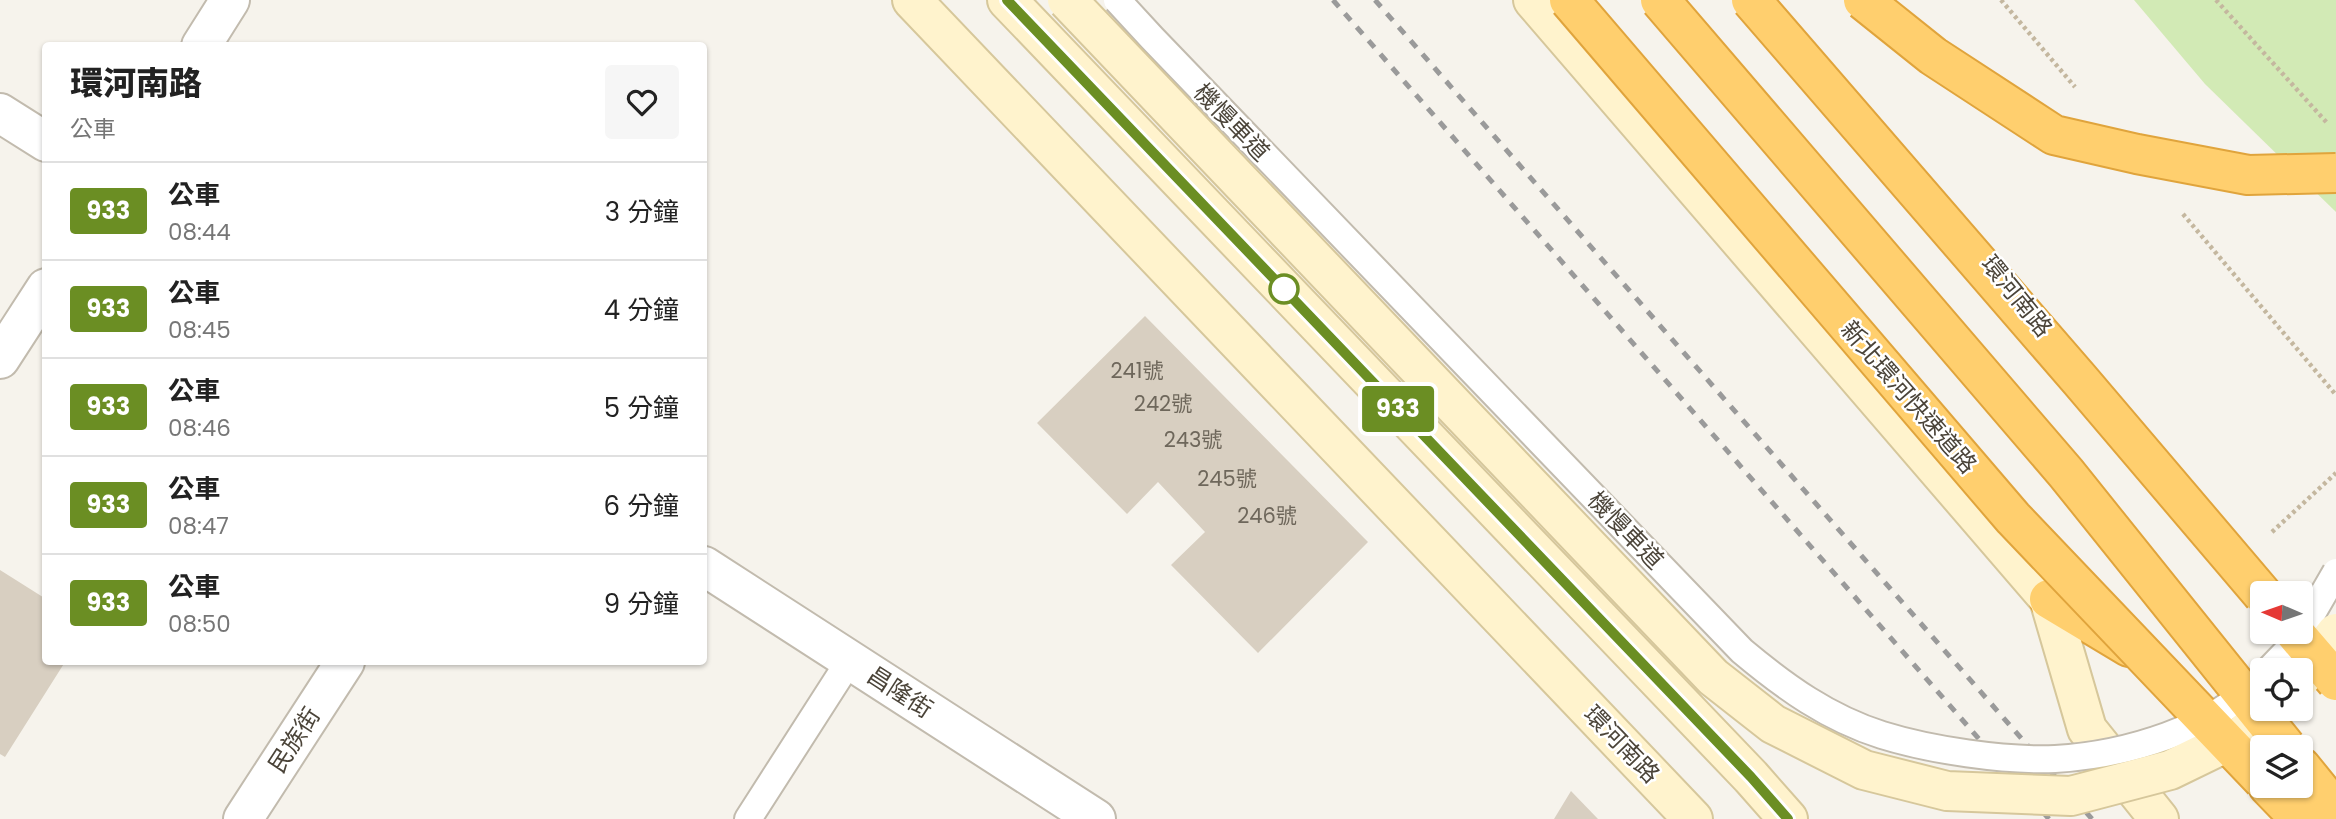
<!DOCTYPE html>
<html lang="zh-TW">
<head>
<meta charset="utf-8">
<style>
  :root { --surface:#fff; --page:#f6f6f6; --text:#222; --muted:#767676; --line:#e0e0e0 }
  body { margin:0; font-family:Poppins,"Noto Sans TC",sans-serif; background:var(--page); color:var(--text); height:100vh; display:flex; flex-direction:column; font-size:26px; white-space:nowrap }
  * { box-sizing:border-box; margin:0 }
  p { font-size:23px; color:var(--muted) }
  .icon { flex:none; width:38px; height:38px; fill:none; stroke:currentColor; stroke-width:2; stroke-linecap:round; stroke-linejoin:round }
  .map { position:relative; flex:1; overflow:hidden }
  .details { position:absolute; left:42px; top:42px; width:665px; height:623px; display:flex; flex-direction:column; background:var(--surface); border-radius:7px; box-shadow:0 2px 5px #0004 }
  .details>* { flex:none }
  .badge { padding:0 14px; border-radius:5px; font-size:24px; line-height:46px }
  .needle { width:46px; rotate:272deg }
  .fabs { position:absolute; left:2250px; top:581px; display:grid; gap:14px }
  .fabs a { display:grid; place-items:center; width:63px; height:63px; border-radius:7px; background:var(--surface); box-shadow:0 2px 5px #0004; font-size:35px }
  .map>.badge { position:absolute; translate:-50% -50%; box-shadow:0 0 0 4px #fff }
  .round { display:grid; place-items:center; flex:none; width:74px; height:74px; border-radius:7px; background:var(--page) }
  .summary { display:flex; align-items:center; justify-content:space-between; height:119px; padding:0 28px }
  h1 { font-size:33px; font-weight:800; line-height:52px }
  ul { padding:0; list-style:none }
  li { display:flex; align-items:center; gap:21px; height:98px; padding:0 28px; border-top:2px solid var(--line) }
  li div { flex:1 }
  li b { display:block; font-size:26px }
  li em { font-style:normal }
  li .badge { min-width:77px; font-weight:700; text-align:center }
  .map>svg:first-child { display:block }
  .green { fill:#d2eab5 }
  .building { fill:#d8cfc1 }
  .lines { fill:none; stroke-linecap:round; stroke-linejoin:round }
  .lane-casing { stroke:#c2bbae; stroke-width:30 }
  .street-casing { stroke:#c2bbae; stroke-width:42 }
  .secondary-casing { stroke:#d6c79b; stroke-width:42 }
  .highway-casing { stroke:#e0a43c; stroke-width:42 }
  .path { stroke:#c4b79f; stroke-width:4.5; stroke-dasharray:3.5 3.5; stroke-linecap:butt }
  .lane { stroke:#fff; stroke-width:26 }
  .street { stroke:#fff; stroke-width:38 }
  .secondary { stroke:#fff3cd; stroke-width:38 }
  .highway { stroke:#ffcf6e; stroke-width:38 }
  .rail { stroke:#9a9a9a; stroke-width:5; stroke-dasharray:9 9; stroke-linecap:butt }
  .lane-bridge-casing { stroke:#c2bbae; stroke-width:30; stroke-linecap:butt }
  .secondary-bridge-casing { stroke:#d6c79b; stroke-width:42; stroke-linecap:butt }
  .highway-bridge-casing { stroke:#e0a43c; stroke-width:42; stroke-linecap:butt }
  .lane-bridge { stroke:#fff; stroke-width:26 }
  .secondary-bridge { stroke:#fff3cd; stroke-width:38 }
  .highway-bridge { stroke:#ffcf6e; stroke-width:38 }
  .line-casing { stroke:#fff; stroke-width:16 }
  .line { stroke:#6b8e23; stroke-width:10 }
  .stop-dot { fill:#fff; stroke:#6b8e23; stroke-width:3.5 }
  .labels { text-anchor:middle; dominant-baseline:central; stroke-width:5; stroke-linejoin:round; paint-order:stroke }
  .number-label { font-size:21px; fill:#6e675b }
  .street-label { font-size:24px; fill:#4b4439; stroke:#fff }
</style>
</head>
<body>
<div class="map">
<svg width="2336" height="819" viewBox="0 0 2336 819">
  <rect width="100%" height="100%" fill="#f6f3ec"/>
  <path class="green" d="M2134 0H2336V212L2205 84Z"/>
  <path class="building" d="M1145 316 1368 542 1258 653 1171 565 1205 532 1158 482 1127 514 1037 423Z
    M0 570 46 599V662H65L5 757 0 754Z
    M1571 791 1598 819H1554Z"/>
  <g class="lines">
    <defs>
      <path id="lane" d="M748 819 850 660"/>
      <path id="street" d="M201 46 230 0
        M0 113 46 142
        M0 359 46 288
        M704 566 1096 819
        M243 819 345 662"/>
      <path id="secondary" d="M912 0 1693 819
        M1007 0 1751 777 1788 819
        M1533 0 2049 599 2087 729 2159 819"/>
      <path id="highway" d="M2049 599 2129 647
        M2301 767 2336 810
        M2268 786 2300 819"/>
    </defs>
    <use href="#lane" class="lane-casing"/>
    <use href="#street" class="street-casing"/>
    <use href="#secondary" class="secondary-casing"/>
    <use href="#highway" class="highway-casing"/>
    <path class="path" d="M2001 0 2075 87
      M2216 0 2328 124
      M2183 214 2336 395
      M2272 532 2336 473"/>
    <use href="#lane" class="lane"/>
    <use href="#street" class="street"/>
    <use href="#secondary" class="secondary"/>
    <use href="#highway" class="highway"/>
    <path class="rail" d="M1333 0 2049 819
      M1375 0 2092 819"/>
    <defs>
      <path id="lane-bridge" d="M1117 0 1152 38 1742 651C1785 687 1828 718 1882 735 1930 750 2004 761 2055 759 2125 755 2214 729 2263 677
        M2269 670 2295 643 2336 572"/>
      <path id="secondary-bridge" d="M1067 0 1713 677 1773 724 1864 770 1947 791 2071 796 2170 770 2242 735 2273 709
        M2301 678 2336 633"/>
      <path id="highway-bridge" d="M1569 0 2013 518 2263 780
        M1660 0 2066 473 2286 747
        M1751 0 2080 380 2263 595
        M1863 0 1933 56 2054 135 2137 154 2248 175 2336 173
        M2294 632 2336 681"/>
    </defs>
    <use href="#lane-bridge" class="lane-bridge-casing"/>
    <use href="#secondary-bridge" class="secondary-bridge-casing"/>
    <use href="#highway-bridge" class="highway-bridge-casing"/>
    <use href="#lane-bridge" class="lane-bridge"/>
    <use href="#secondary-bridge" class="secondary-bridge"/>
    <use href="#highway-bridge" class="highway-bridge"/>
  </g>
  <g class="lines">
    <defs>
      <path id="line" d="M1007 0 1751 777 1788 819"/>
    </defs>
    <use href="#line" class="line-casing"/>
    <use href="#line" class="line"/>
  </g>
  <circle class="stop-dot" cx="1284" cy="289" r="14"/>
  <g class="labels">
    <g class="number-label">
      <text x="1137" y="370">241號</text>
      <text x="1163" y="403">242號</text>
      <text x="1193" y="439">243號</text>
      <text x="1227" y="478">245號</text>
      <text x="1267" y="515">246號</text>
    </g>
    <g class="street-label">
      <text transform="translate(1232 122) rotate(46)">機慢車道</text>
      <text transform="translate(2017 296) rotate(51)">環河南路</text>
      <text transform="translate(1909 397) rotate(49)">新北環河快速道路</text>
      <text transform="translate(1626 530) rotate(46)">機慢車道</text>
      <text transform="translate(900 692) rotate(33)">昌隆街</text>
      <text transform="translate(294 740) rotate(-57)">民族街</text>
      <text transform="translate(1622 744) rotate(46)">環河南路</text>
    </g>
  </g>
</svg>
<div class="fabs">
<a><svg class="needle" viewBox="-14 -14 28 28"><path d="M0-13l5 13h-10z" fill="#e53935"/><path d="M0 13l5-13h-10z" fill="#767676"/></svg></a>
<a><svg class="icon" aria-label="locate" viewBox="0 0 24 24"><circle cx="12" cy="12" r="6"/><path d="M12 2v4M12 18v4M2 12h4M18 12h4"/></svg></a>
<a><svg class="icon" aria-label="layers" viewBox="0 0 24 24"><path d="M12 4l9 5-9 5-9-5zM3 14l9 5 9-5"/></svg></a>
</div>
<b class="badge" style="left:1398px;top:409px;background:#6b8e23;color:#fff">933</b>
<section class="details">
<div class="summary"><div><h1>環河南路</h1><p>公車</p></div><a class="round"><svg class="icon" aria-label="heart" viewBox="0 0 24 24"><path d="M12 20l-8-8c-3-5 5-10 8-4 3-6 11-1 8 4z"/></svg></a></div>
<ul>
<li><span class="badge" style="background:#6b8e23;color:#fff">933</span><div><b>公車</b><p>08:44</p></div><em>3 分鐘</em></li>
<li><span class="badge" style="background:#6b8e23;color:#fff">933</span><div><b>公車</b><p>08:45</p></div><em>4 分鐘</em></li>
<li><span class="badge" style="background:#6b8e23;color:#fff">933</span><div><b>公車</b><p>08:46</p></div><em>5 分鐘</em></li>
<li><span class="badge" style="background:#6b8e23;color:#fff">933</span><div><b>公車</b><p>08:47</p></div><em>6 分鐘</em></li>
<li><span class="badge" style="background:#6b8e23;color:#fff">933</span><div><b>公車</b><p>08:50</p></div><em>9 分鐘</em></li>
</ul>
</section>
</div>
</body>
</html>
